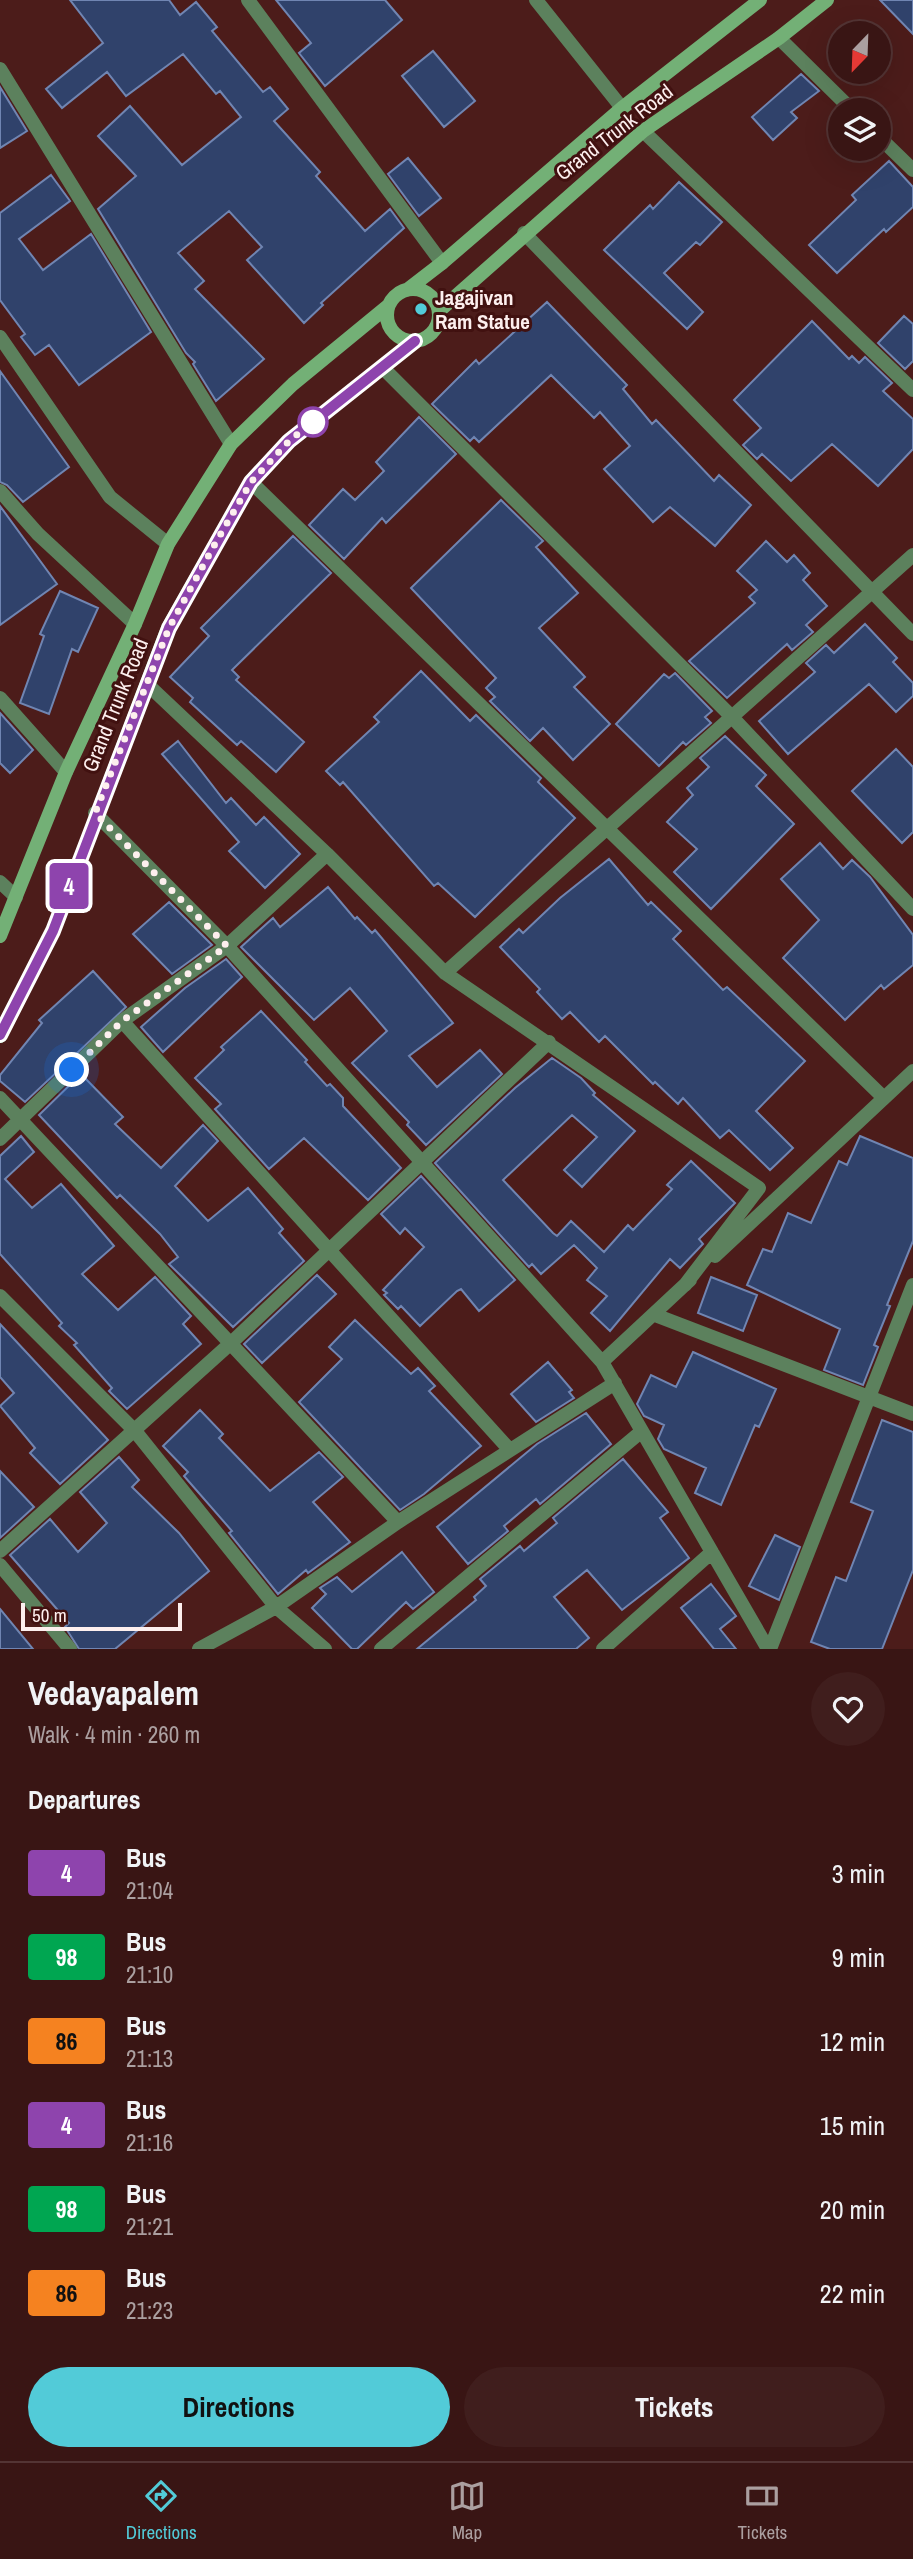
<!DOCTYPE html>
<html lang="en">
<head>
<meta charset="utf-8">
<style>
  :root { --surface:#391514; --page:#401e1d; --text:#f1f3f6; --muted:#ab9fa0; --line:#533434; --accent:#52cbd8 }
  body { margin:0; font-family:"Archivo Narrow",sans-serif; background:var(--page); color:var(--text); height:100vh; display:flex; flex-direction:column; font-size:26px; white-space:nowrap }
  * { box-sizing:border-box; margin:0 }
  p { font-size:23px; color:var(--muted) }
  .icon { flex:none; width:38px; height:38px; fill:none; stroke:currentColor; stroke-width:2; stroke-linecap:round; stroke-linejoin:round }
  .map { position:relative; height:1649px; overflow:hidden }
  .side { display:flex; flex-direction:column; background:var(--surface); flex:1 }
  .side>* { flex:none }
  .badge { padding:0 14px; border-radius:5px; font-size:24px; line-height:46px }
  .needle { width:46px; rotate:203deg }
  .tools { position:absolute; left:828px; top:21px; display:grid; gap:14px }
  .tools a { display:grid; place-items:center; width:63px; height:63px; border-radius:50%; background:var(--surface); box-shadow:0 7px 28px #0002,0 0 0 2px var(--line); font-size:35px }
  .scale { position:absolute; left:21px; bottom:18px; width:161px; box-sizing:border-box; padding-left:7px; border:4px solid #fdefee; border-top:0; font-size:19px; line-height:24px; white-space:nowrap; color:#fdefee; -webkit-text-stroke:5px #411110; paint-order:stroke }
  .you { position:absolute; width:35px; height:35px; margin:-18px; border:5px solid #fff; border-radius:50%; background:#1a73e8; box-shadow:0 0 0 10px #1a73e833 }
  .map>.badge { position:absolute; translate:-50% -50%; box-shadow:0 0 0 4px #fff }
  h2 { padding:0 28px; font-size:26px; line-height:63px }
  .round { display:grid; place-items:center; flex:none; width:74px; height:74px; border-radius:37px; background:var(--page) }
  .summary { display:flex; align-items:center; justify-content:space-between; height:119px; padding:0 28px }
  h1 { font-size:33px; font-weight:700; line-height:52px }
  .action { display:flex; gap:14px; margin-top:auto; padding:14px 28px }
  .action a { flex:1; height:80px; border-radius:42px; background:var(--accent); color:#111; font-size:28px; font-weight:700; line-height:80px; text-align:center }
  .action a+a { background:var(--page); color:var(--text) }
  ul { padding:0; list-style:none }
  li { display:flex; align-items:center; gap:21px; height:84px; padding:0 28px }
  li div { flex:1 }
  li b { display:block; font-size:26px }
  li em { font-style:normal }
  li .badge { min-width:77px; font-weight:700; text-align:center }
  .menu { display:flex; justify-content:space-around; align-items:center; height:98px; border-top:2px solid var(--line); background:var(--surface); font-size:19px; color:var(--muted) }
  .menu a { display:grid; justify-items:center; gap:4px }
  .menu .current { color:var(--accent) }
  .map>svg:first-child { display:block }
  .building { fill:#30426b; stroke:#7085b2; stroke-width:2 }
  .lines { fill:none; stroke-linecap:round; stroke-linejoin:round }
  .minor { stroke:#5c815d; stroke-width:14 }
  .secondary { stroke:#73b076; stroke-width:14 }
  .line-casing { stroke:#fff; stroke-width:16 }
  .line { stroke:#8e44ad; stroke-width:10 }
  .walk { stroke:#fdefee; stroke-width:7; stroke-dasharray:0 12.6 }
  .poi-dot { fill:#52cbd8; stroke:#411110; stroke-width:2.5 }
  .stop-dot { fill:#fff; stroke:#8e44ad; stroke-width:3.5 }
  .labels { text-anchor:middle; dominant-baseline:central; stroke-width:6; stroke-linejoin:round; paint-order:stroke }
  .street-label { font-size:21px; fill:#fdefee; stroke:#411110 }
  .poi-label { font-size:21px; font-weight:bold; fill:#fdefee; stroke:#411110; text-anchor:start }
</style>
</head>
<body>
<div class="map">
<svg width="913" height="1649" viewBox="0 0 913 1649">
  <rect width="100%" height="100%" fill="#4c1c1a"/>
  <path class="building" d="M70 0H169L180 15 196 2 217 27 212 31 263 92 270 87 288 109 274 121 320 172 316 176 365 231 390 209 404 228 321 303 323 305 304 323 247 260 262 247 229 211 178 253 204 281 195 289 264 359 216 401 193 364 195 362 186 353 98 209 136 176 98 136 130 106 182 165 241 117 220 91 216 94 183 54 126 96 107 72 62 108 46 89 103 43Z
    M276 0H385L402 20 325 86 299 53 311 43Z
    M880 0H913V34Z
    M433 51 475 101 444 127 402 76Z
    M801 74 819 91 791 112 797 118 773 140 752 117Z
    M0 87 27 131 0 148Z
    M408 158 441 198 419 216 388 174Z
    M889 161 913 187V207L886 232 884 229 837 273 809 245 856 200 852 195Z
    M51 175 70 201 19 239 43 270 91 234 151 332 79 385 49 345 35 355 21 337 25 334 0 300V213Z
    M679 182 722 222 700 245 696 242 664 273 703 312 687 329 604 250 650 205 653 209Z
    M547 302 627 385 623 389 652 424 656 420 714 481 719 475 751 505 715 546 670 507 653 522 604 469 630 446 600 412 594 418 551 375 479 442 474 437 470 441 432 404 476 360 479 364Z
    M904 316 913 324V361L905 369 878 343Z
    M812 321 849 359 852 356 859 363 865 357 892 383 883 391 913 419V449L878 486 832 444 791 481 762 454 757 459 743 445 761 428 734 400Z
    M0 371 69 467 23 502 7 485 0 482Z
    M419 417 456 454 386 523 382 518 344 559 309 525 343 489 355 500 384 471 376 462Z
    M501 500 543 541 536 547 578 593 539 628 585 677 574 687 610 724 573 760 543 728 530 741 490 701 495 697 486 688 496 678 411 588Z
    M0 506 57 584 0 625Z
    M293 536 331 573 232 670 239 677 236 680 304 742 276 772 241 741 237 745 190 702 193 698 170 677 209 636 201 628Z
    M766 541 787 562 794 555 810 573 803 580 827 606 806 625 813 632 792 650 787 644 727 698 689 661 755 603 749 597 757 590 737 571Z
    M60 591 98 608 78 652 72 649 49 714 20 703 44 636 40 634Z
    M865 624 897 658 893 662 913 683V696L896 712 869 684 788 754 759 721 815 672 806 663 826 645 834 653Z
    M421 671 470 721 476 715 541 778 538 782 575 818 475 917 438 883 434 886 343 782 340 785 326 771 379 722 374 717Z
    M675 673 712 711 705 717 711 723 686 745 683 742 659 766 616 724 664 674 669 678Z
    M0 713 33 750 10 773 0 763Z
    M725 736 766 775 756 786 794 824 711 909 674 872 697 849 667 822 693 795 687 788 709 767 700 758Z
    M178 741 226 803 231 798 256 825 264 817 300 854 265 888 229 851 239 842 162 754Z
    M896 749 913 767V832L902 843 852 791Z
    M820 843 843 869 852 860 870 877 913 935V965L884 989 881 985 845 1020 783 958 819 920 781 879Z
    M609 859 648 905 651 902 681 931 673 939 723 990 727 987 805 1061 756 1111 793 1148 770 1170 729 1130 720 1138 683 1098 678 1104 655 1082 653 1084 605 1036 599 1042 570 1012 562 1019 537 992 540 989 500 947 519 929 523 933 560 898Z
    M328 887 355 919 357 917 372 933 375 930 453 1023 409 1056 437 1087 480 1050 502 1074 426 1145 407 1125 409 1122 352 1063 387 1031 350 988 314 1020 241 947 273 918 280 927Z
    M169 902 212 945 172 974 133 934Z
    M226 959 242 977 163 1052 141 1027 185 988Z
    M93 971 126 1007 25 1102 0 1081V1075L42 1023 39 1020Z
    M261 1011 307 1060 305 1062 327 1086 330 1084 343 1098V1106L401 1168 368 1200 304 1138 269 1169 215 1109 221 1104 195 1078 224 1050 221 1047Z
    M552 1058 581 1078 595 1093 593 1095 635 1131 582 1187 564 1170 597 1137 572 1115 503 1180 553 1233 557 1236 571 1221 604 1252 628 1225 633 1230 672 1189 667 1185 691 1161 735 1203 699 1239 703 1244 680 1268 670 1259 610 1331 591 1313 607 1296 587 1280 597 1268 574 1245 541 1274 532 1264 529 1267 435 1163 515 1088Z
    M81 1074 123 1117 115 1124 161 1168 203 1125 218 1141 175 1186 208 1221 248 1188 283 1229 279 1233 304 1261 233 1327 169 1264 178 1257 160 1234 120 1195 117 1198 39 1115Z
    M21 1136 34 1152 5 1179 32 1208 61 1184 114 1246 82 1274 118 1310 155 1277 191 1316 183 1324 201 1344 127 1409 109 1391 112 1388 74 1345 77 1343 59 1326 62 1323 0 1254V1156Z
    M860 1136 913 1158V1241L887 1305 890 1306 874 1345 878 1347 863 1385 824 1370 840 1329 747 1285 763 1249 772 1252 788 1213 811 1223 839 1161 847 1165Z
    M421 1176 515 1280 479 1311 461 1289 457 1291 420 1326 401 1306 398 1309 384 1295 387 1293 383 1290 424 1247 405 1228 400 1234 381 1214Z
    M317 1275 336 1294 262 1363 244 1344Z
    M711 1277 757 1295 743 1331 698 1313Z
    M355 1320 411 1374 418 1368 435 1386 429 1391 481 1446 424 1494 400 1510 299 1402 342 1359 329 1347Z
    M0 1324 108 1440 60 1484 30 1453 35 1448 0 1406 14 1393 0 1377Z
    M693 1352 776 1389 759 1427 755 1425 721 1505 695 1493 706 1468 664 1449 658 1439 664 1425 644 1416 637 1404 651 1375 676 1387Z
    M548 1362 572 1390 569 1392 574 1398 536 1422 511 1394Z
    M200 1410 223 1434 219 1438 270 1491 319 1452 343 1477 313 1502 350 1542 308 1573 306 1570 278 1594 229 1533 232 1531 184 1476 188 1472 163 1446Z
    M586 1413 611 1444 540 1504 536 1499 504 1526 508 1531 468 1564 437 1527 537 1444Z
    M882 1420 913 1432V1570L882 1649H830L811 1642 836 1577 846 1581 873 1511 851 1502Z
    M119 1457 139 1480 132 1487 179 1533 209 1571 115 1649H79L65 1627 69 1623 10 1555 50 1519 78 1552 107 1523 80 1492Z
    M623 1459 668 1512 660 1518 689 1558 622 1610 587 1570 554 1597 589 1638 576 1649H417L476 1600 474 1597 486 1586 480 1579 520 1546 524 1551 557 1523 553 1518Z
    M0 1471 34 1507 0 1538Z
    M775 1535 800 1547 779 1600 749 1586Z
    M402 1552 434 1592 413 1609 406 1602 357 1649H352L312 1608 326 1594 320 1588 337 1577 352 1592Z
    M711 1584 736 1616 720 1629 736 1649H714L681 1608Z
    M0 1609 33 1649H0Z"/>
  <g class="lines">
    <path class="minor" d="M248 0 442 263
      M536 0 622 108
      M779 38 852 110
      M0 69 231 444
      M643 131 913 390
      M878 136 913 170
      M524 233 913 634
      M0 337 110 497 168 544
      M382 367 732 717 913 909
      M251 482 884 1098
      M0 491 38 534 135 624
      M147 684 327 854 445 973 759 1188 685 1285
      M0 698 66 772
      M95 813 227 946 602 1362 768 1649
      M0 882 16 897
      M445 973 913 555
      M122 1021 509 1449
      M0 1098 398 1522
      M0 1139 122 1021 227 946 327 854
      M715 1256 913 1071
      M0 1296 135 1431 276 1607 325 1649
      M655 1315 913 1414
      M602 1362 690 1280
      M0 1551 231 1343 549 1042
      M0 1565 70 1649
      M199 1649 276 1607 398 1522 615 1383
      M381 1649 642 1431
      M603 1649 712 1552
      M770 1649 913 1285"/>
    <path class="secondary" d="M387 315a26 26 0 1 1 52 0a26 26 0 1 1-52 0Z
      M407 290 442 263 622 108 760 0
      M439 311 643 131 779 38 827 0
      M0 936 66 772 135 624 168 544 231 444 293 384 388 306
      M0 1036 53 931 168 628 251 482 289 441 415 341"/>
  </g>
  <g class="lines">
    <defs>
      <path id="line" d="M0 1035 53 931 169 628 251 482 289 441 415 341"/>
    </defs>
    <use href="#line" class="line-casing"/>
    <use href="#line" class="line"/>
    <path class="walk" d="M72 1070 122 1021 227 946 95 813 169 628 216 542 251 482 289 441 313 422"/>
  </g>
  <circle class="poi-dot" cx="421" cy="309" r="7"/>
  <circle class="stop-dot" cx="313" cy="422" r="14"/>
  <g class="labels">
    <g class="street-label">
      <text transform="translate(614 132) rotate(-38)">Grand Trunk Road</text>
      <text transform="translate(115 705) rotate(-68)">Grand Trunk Road</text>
    </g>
    <g class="poi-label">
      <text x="435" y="297">Jagajivan<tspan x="435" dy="24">Ram Statue</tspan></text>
    </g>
  </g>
</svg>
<div class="tools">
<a><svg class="needle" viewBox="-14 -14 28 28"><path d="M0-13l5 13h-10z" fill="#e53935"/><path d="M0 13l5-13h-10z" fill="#ab9fa0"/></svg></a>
<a><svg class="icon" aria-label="layers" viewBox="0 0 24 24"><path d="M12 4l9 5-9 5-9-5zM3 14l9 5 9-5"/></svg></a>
</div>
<div class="scale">50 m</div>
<div class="you" style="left:72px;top:1070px"></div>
<b class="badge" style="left:69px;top:886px;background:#8e44ad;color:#fff">4</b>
</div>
<section class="side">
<div class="summary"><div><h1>Vedayapalem</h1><p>Walk · 4 min · 260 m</p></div><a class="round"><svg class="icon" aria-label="heart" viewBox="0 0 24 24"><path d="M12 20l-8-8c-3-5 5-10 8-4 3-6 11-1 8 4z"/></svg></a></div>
<h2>Departures</h2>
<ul>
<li><span class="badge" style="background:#8e44ad;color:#fff">4</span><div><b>Bus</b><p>21:04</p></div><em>3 min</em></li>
<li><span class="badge" style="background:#00a651;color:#fff">98</span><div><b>Bus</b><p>21:10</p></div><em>9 min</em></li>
<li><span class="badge" style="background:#f58220;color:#111">86</span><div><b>Bus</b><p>21:13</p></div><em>12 min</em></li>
<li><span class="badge" style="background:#8e44ad;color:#fff">4</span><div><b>Bus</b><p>21:16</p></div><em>15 min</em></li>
<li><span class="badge" style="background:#00a651;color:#fff">98</span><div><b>Bus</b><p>21:21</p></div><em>20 min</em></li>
<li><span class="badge" style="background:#f58220;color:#111">86</span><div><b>Bus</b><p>21:23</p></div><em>22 min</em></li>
</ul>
<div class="action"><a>Directions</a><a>Tickets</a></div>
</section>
<nav class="menu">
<a class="current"><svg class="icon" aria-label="directions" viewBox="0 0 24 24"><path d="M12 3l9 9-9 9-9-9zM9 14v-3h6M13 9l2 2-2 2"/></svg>Directions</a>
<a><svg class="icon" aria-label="map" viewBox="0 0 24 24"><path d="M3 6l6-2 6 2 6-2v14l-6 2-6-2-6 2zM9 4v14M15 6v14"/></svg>Map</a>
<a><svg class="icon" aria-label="tickets" viewBox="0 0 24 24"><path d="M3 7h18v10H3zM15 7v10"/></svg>Tickets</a>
</nav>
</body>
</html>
